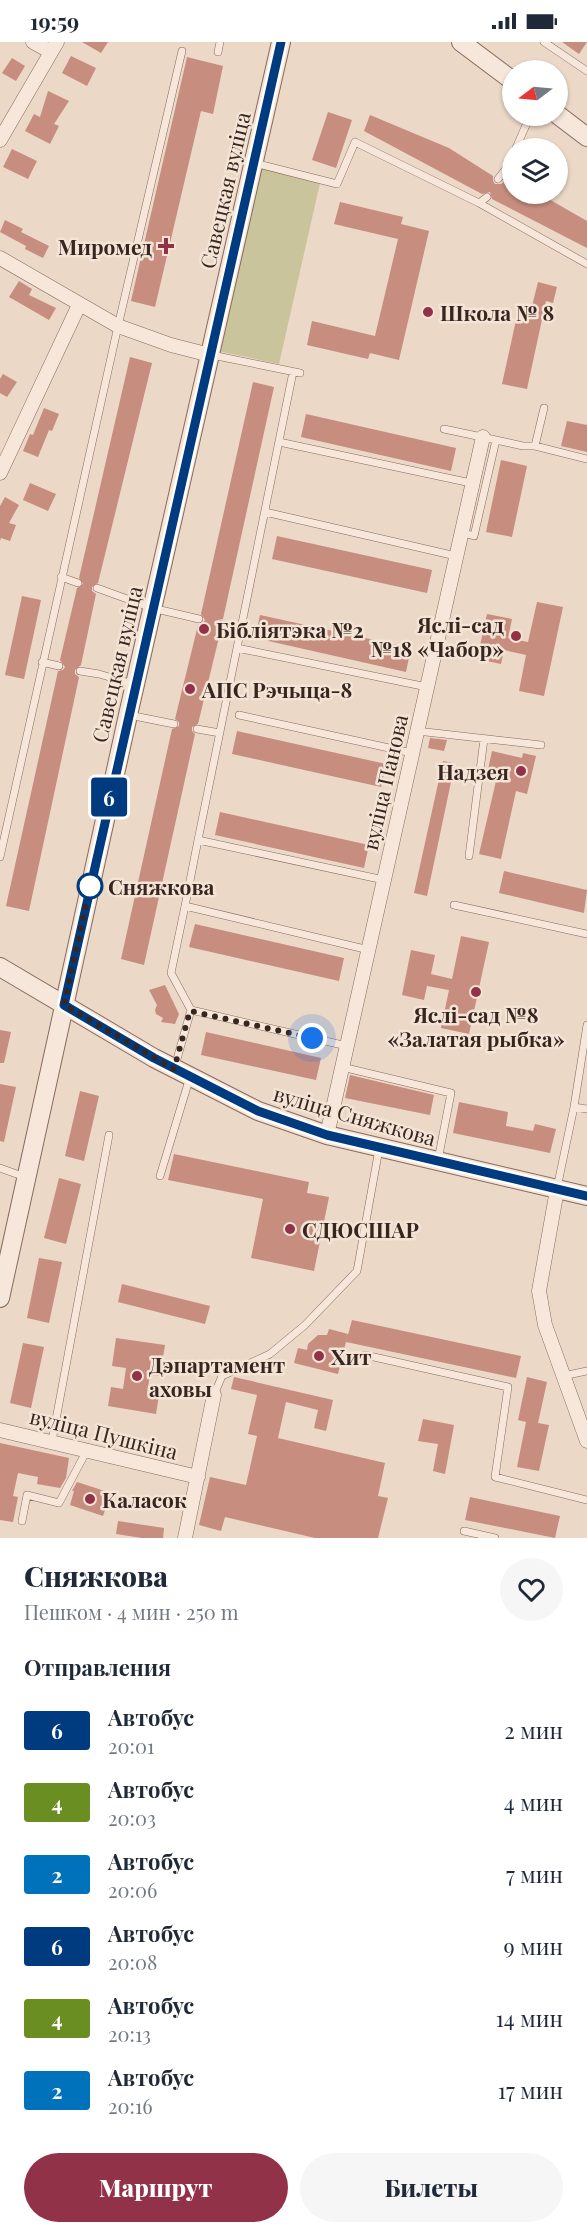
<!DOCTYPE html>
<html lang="ru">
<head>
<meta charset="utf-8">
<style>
  :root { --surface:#fff; --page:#f6f6f7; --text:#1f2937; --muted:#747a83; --accent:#913248 }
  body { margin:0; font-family:"Playfair Display",serif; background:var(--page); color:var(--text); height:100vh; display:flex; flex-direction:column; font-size:22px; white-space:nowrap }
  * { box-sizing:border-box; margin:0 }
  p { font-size:20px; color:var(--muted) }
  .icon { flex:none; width:33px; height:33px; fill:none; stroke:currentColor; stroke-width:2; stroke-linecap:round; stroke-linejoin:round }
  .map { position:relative; height:1496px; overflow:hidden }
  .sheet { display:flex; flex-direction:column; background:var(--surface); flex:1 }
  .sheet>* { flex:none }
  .badge { padding:0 12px; border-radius:4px; font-size:21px; line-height:39px }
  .needle { width:39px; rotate:254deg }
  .tools { position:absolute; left:502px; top:18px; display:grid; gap:12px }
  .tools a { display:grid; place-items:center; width:66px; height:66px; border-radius:50%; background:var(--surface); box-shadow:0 2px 4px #0004; font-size:30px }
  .you { position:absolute; width:30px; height:30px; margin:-15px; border:4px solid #fff; border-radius:50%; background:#1a73e8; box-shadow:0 0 0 9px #1a73e833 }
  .map>.badge { position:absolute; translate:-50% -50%; box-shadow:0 0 0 3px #fff }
  h2 { padding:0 24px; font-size:22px; line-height:54px }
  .round { display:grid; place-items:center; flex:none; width:63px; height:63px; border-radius:32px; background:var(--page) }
  .summary { display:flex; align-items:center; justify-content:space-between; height:102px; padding:0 24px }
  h1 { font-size:28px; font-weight:800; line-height:45px }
  .cta { display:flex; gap:12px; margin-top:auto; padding:12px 24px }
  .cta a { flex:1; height:69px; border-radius:36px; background:var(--accent); color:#fff; font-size:24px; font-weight:800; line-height:69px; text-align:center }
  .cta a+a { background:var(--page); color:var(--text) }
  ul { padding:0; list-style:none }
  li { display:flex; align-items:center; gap:18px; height:72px; padding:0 24px }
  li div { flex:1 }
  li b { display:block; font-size:22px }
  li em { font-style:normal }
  li .badge { min-width:66px; font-weight:700; text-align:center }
  .status { display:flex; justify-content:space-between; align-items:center; height:42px; padding:0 30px; background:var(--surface); direction:ltr }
  .status svg { height:16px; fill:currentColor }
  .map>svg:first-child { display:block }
  .green { fill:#c9c49b }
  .building { fill:#c78d7f }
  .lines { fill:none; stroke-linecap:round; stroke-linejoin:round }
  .service-casing { stroke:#866a5d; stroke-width:8 }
  .minor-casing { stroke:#866a5d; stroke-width:15 }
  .tertiary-casing { stroke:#866a5d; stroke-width:20 }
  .service { stroke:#f7e7da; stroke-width:7 }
  .minor { stroke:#f7e7da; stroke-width:14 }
  .tertiary { stroke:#f7e7da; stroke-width:18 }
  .line-casing { stroke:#fff; stroke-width:14 }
  .line { stroke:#003b80; stroke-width:9 }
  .walk { stroke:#372620; stroke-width:6; stroke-dasharray:0 10.8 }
  .poi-dot { fill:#913248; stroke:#f3e4d6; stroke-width:2 }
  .stop-dot { fill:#fff; stroke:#003b80; stroke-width:3 }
  .labels { text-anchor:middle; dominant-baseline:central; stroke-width:5; stroke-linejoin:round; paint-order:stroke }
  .street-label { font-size:21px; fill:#372620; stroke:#f3e4d6 }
  .poi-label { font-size:21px; font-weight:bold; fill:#372620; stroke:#f3e4d6; text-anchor:start }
  .stop-label { font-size:21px; font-weight:bold; fill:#372620; stroke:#f3e4d6; text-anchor:start }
</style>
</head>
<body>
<div class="status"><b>19:59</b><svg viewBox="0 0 49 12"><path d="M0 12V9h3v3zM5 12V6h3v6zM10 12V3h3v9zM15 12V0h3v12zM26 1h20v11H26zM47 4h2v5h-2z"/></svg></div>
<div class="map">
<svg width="587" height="1496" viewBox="0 0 587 1496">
  <rect width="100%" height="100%" fill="#ebd8c7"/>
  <path class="green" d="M254 124 320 141 279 322 213 308Z"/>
  <path class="building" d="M82 0H108L101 11Z
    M562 0H587L579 12Z
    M71 14 96 26 87 44 62 31Z
    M187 15 223 24 213 72 201 69 155 265 131 259Z
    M12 16 25 24 16 39 2 31Z
    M48 49 69 59 54 82 59 84 50 102 25 89 34 72 40 75Z
    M328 70 352 78 336 126 312 118Z
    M370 73 449 106 493 134V139L495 142H501L513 134V152H540L587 179V206L492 157 490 150 482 152 364 89Z
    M12 107 37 119 28 137 3 125Z
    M340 160 403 175 401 182 429 189 399 318 370 311 368 317 307 303 312 279 375 294 398 197 334 182Z
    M5 178 23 187 21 190 49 204 43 216 25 207 26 204 0 190Z
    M19 239 32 247 29 253 56 266 49 278 9 255Z
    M538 240 557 245 553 261 546 259 527 347 502 342 518 269 530 272Z
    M130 315 152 321 98 541 92 545V549L96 552 81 623 75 628V632L79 635 78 640 29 869 6 864 58 629 63 628 65 625 60 618 77 546 83 542 79 536Z
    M3 332 17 340 7 355 0 351V337Z
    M253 340 274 345 223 577 218 578 216 581 221 587 198 682 192 685V689L195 692 144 923 121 917 172 687 179 684V680L175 677 198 583 203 581 205 578 201 572Z
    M44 366 59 372 52 389 49 388 38 415 23 409 30 392 33 393Z
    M306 372 456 406 451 429 301 395Z
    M567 379 587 383V410L561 404Z
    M501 418 527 424 512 495 486 490Z
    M30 441 56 452 48 469 23 458Z
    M5 455 19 463 9 481 16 483 10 499 1 496 0 499V464Z
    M277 494 432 528 427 551 272 517Z
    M22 554 41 558 24 637 5 633Z
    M537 560 563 565 544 654 519 649 526 613 504 608 501 622 477 617 487 572 512 577 508 596 528 600Z
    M260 573 411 606 406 630 255 596Z
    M237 689 386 722 381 745 232 712Z
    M430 696 447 698 444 709 428 706Z
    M492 709 522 716 523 711 536 714 527 752 516 749 501 817 479 812 496 739 486 737Z
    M443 719 455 721 427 854 414 851Z
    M220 770 369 803 364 826 215 793Z
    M504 829 587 848 584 871 499 851Z
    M195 882 344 916 339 939 189 905Z
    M461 894 489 900 469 992 441 986 449 948 427 944 424 958 402 953 411 908 435 913 431 932 452 937Z
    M165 943 179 972 175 982 161 980 163 976 156 972 155 968 157 963 149 948Z
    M0 988 11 990 4 1021H0Z
    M206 990 321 1016 316 1038 201 1013Z
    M350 1033 434 1053 430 1073 345 1056Z
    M0 1042 16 1045 4 1100 0 1099Z
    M80 1049 99 1054 84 1119 65 1114Z
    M459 1060 508 1070 506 1084 533 1089 535 1082 556 1087 550 1111 453 1091Z
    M174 1112 309 1140 307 1151 329 1155 314 1229 251 1216 263 1157 168 1138Z
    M59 1136 81 1142 66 1202 44 1196Z
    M39 1216 62 1220 49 1281 27 1276Z
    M122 1242 210 1264 205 1282 118 1260Z
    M352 1278 521 1314 516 1336 346 1300Z
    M329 1287 348 1292 338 1332 294 1321 298 1306 307 1308 308 1302 318 1293H327Z
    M116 1296 165 1303 160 1334 150 1333 147 1351 159 1353 156 1372 108 1364 111 1345 123 1347 126 1326 112 1324Z
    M23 1301 44 1305 31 1366 10 1361Z
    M234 1335 333 1358 326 1389 314 1386 318 1368 286 1360 278 1396 385 1421 378 1454 388 1456 378 1496H315L225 1475 221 1489 199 1483 210 1435 246 1443 257 1394 248 1392 257 1353 231 1347Z
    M527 1335 547 1340 538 1381 549 1383 539 1429 517 1425 526 1380 518 1378Z
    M423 1377 454 1383 445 1432 433 1429 438 1402 418 1399Z
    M0 1401 69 1416 66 1436 60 1446 37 1442 38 1435 18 1431 13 1454 18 1455 13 1480 0 1478Z
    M77 1440 111 1451 103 1474 70 1463 74 1449H72Z
    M470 1455 560 1474 555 1496 465 1478Z
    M118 1479 164 1486 163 1496H142L116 1492Z"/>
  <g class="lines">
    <defs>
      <path id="service" d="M544 0 587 29
        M218 10 220 0
        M516 106 530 74
        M254 121 337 142 355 100 479 161 587 222
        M498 137 509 123 513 113
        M479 161 487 155
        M212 313 300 331
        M444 387 496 398 474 494 461 490
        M496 398 523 404H535L587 417
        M279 400 471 441
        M535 404 544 366
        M265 470 456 514
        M61 535 78 541
        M97 546 152 566 199 577
        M222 582 241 587
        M237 606 427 645
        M42 620 59 624
        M80 629 99 632 133 642
        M129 673 174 682
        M239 673 412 711
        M197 687 220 691
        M417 689 541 703
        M198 798 293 330
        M469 814 484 697
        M0 815 118 284 182 9
        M454 863 587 892
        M185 864 198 798 384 838
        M191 968 347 1004
        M175 1024 191 968 171 931 185 864 369 908
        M342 1025 451 1051 438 1118
        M574 1065 587 983
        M0 1126 25 1135
        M160 1134 190 1035
        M557 1146 574 1065 587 1067
        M365 1313 508 1345 495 1435 587 1458
        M563 1334 587 1329
        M214 1353 222 1334 270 1312 305 1283 357 1229 379 1107
        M52 1399 109 1093
        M22 1479 27 1453 59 1461 87 1408
        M464 1489 495 1496"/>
      <path id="minor" d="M33 0 51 10
        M0 98 57 0
        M0 216 118 284 171 303 210 313
        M0 431 79 263
        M327 1093 483 395
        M557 1148 539 1249 545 1283 587 1399
        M0 1388 198 1435
        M185 1496 214 1353"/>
      <path id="tertiary" d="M461 0 513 39
        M558 73 587 95
        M0 925 154 1016 258 1069 327 1093 587 1154
        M0 1256 128 673 281 0"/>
    </defs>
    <use href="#service" class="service-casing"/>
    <use href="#minor" class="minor-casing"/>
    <use href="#tertiary" class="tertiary-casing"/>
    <use href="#service" class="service"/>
    <use href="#minor" class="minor"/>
    <use href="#tertiary" class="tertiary"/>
  </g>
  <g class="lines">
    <defs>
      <path id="line" d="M281 0 64 963 154 1016 258 1069 327 1093 587 1154"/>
    </defs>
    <use href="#line" class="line-casing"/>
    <use href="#line" class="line"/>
    <path class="walk" d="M90 844 64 963 174 1027 190 969 312 996"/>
  </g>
  <g class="poi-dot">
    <path d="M163 195h6v6h6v6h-6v6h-6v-6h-6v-6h6z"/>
    <circle cx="428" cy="270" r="6"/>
    <circle cx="204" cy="587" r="6"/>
    <circle cx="516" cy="594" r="6"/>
    <circle cx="190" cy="647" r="6"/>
    <circle cx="521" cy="729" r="6"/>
    <circle cx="476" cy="950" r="6"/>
    <circle cx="290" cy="1187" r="6"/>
    <circle cx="319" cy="1314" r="6"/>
    <circle cx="137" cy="1334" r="6"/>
    <circle cx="90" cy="1457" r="6"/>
  </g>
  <circle class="stop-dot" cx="90" cy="844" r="12"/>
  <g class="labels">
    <g class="street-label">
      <text transform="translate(224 148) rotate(-77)">Савецкая вуліца</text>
      <text transform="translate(116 622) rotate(-77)">Савецкая вуліца</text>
      <text transform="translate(384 740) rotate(-77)">вуліца Панова</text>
      <text transform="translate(355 1073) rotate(16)">вуліца Сняжкова</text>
      <text transform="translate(104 1391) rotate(14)">вуліца Пушкіна</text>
    </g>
    <g class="poi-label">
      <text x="152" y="204" text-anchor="end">Миромед</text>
      <text x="440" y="270">Школа № 8</text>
      <text x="504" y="582" text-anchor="end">Яслі-сад<tspan x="504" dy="24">№18 «Чабор»</tspan></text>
      <text x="216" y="587">Бібліятэка №2</text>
      <text x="202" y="647">АПС Рэчыца-8</text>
      <text x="509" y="729" text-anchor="end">Надзея</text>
      <text x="476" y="972" text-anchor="middle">Яслі-сад №8<tspan x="476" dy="24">«Залатая рыбка»</tspan></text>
      <text x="302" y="1187">СДЮСШАР</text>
      <text x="331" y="1314">Хит</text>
      <text x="149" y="1322">Дэпартамент<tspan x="149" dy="24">аховы</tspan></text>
      <text x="102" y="1457">Каласок</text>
    </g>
    <g class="stop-label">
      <text x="108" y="844">Сняжкова</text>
    </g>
  </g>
</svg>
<div class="tools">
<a><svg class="needle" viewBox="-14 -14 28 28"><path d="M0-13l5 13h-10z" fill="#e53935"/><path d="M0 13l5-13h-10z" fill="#747a83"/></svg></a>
<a><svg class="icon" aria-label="layers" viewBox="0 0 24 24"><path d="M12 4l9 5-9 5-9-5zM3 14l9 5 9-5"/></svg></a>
</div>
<div class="you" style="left:312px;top:996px"></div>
<b class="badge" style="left:109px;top:755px;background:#003b80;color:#fff">6</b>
</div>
<section class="sheet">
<div class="summary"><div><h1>Сняжкова</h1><p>Пешком · 4 мин · 250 m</p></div><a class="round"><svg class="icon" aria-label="heart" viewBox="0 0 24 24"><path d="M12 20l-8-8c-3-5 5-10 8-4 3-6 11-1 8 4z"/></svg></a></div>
<h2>Отправления</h2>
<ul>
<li><span class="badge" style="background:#003b80;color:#fff">6</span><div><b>Автобус</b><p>20:01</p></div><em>2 мин</em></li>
<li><span class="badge" style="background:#6b8e23;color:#fff">4</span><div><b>Автобус</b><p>20:03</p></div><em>4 мин</em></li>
<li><span class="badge" style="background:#0072bc;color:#fff">2</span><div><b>Автобус</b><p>20:06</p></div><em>7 мин</em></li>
<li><span class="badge" style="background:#003b80;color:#fff">6</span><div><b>Автобус</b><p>20:08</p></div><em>9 мин</em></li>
<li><span class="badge" style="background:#6b8e23;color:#fff">4</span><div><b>Автобус</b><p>20:13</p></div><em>14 мин</em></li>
<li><span class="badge" style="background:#0072bc;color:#fff">2</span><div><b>Автобус</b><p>20:16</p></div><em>17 мин</em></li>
</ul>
<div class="cta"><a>Маршрут</a><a>Билеты</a></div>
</section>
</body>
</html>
